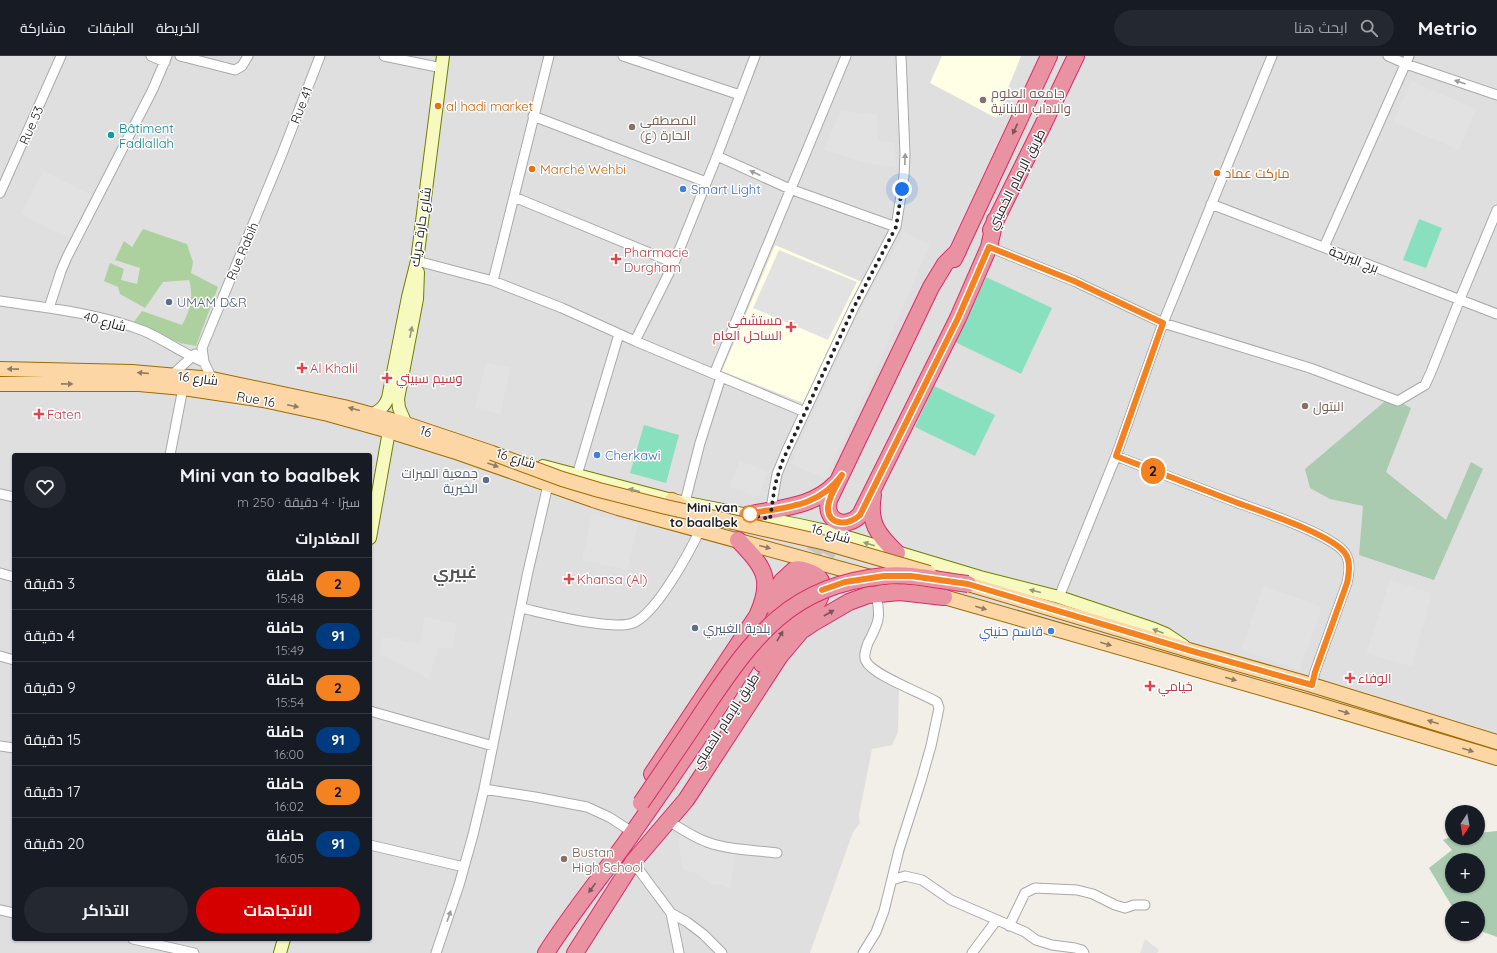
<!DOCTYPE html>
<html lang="ar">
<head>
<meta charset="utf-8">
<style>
  :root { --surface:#171b24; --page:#242831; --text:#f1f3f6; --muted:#9ea1a6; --line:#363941; --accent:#d40000 }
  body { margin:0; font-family:Quicksand,Cairo,sans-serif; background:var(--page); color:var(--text); direction:rtl; height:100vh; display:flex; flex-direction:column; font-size:15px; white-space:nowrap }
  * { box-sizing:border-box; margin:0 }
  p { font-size:13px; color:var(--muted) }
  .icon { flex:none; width:22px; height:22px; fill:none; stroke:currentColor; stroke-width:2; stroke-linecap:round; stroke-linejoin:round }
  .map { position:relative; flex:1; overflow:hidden; direction:ltr }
  .sheet { position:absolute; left:12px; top:397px; width:360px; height:488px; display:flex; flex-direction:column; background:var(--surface); border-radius:4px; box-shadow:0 1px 3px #0004; direction:rtl }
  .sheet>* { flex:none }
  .badge { padding:0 8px; border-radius:13px; font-size:14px; line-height:26px }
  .needle { width:26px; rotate:191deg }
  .buttons { position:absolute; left:1445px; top:749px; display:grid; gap:8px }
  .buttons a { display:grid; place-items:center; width:40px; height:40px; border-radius:50%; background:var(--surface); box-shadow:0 1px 3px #0004; font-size:20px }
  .you { position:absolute; width:20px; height:20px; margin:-10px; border:3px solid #fff; border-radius:50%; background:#1a73e8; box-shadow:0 0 0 6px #1a73e833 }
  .map>.badge { position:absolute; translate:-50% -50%; box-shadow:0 0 0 2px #fff }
  h2 { padding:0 12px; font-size:15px; line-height:36px }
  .round { display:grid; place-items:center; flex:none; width:42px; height:42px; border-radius:21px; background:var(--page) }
  .overview { display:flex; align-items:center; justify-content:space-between; height:68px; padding:0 12px }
  h1 { font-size:19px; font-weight:700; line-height:30px }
  .button { display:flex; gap:8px; margin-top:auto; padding:8px 12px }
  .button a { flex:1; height:46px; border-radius:24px; background:var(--accent); color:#fff; font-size:16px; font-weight:700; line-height:46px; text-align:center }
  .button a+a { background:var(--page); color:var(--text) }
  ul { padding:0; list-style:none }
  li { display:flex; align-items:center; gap:12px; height:52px; padding:0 12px; border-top:1px solid var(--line) }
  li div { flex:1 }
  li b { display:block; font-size:15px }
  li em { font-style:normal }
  li .badge { min-width:44px; font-weight:700; text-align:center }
  header { display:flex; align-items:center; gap:24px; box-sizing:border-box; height:56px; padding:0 20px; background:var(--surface); border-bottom:1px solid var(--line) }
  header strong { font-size:19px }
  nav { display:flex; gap:22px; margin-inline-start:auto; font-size:14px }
  .search { width:280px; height:36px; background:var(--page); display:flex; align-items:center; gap:10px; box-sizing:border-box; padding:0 14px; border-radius:22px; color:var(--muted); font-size:15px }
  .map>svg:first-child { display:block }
  .residential { fill:#e0dfdf; fill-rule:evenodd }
  .education { fill:#ffffe5 }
  .forest { fill:#add19e }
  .cemetery { fill:#aacbaf; fill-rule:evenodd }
  .pitch { fill:#88e0be }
  .parking { fill:#e2e2e2 }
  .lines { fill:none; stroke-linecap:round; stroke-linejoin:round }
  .highway-tunnel { stroke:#c8c6c1; stroke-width:16; stroke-dasharray:16 8; stroke-linecap:butt }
  .street-casing { stroke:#a9a9a9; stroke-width:11 }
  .secondary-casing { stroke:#707d05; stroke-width:14 }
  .primary-casing { stroke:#a06b00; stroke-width:16 }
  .highway-casing { stroke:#dc2a67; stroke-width:18 }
  .street { stroke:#fff; stroke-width:9 }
  .secondary { stroke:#f7fabf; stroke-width:12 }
  .primary { stroke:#fcd6a4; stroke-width:14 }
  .highway { stroke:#e892a2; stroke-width:16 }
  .primary-bridge-casing { stroke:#a06b00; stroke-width:16; stroke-linecap:butt }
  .highway-bridge-casing { stroke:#dc2a67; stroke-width:18; stroke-linecap:butt }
  .primary-bridge { stroke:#fcd6a4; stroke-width:14 }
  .highway-bridge { stroke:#e892a2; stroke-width:16 }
  .oneway { fill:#9c9c9c }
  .oneway2 { fill:#7b545c }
  .oneway3 { fill:#979978 }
  .oneway4 { fill:#8f7c63 }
  .line-casing { stroke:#fff; stroke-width:9 }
  .line { stroke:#f58220; stroke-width:6 }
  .walk { stroke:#222; stroke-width:4; stroke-dasharray:0 7.2 }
  .education-dot { fill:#8d6e63; stroke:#fff; stroke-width:1.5 }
  .food-dot { fill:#e8710a; stroke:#fff; stroke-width:1.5 }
  .culture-dot { fill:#0f9aa8; stroke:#fff; stroke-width:1.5 }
  .shop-dot { fill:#3f7fe0; stroke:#fff; stroke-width:1.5 }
  .health-dot { fill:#e0444e; stroke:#fff; stroke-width:1.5 }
  .service-dot { fill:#5c6f8a; stroke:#fff; stroke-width:1.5 }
  .stop-dot { fill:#fff; stroke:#f58220; stroke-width:2 }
  .labels { text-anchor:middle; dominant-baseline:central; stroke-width:3; stroke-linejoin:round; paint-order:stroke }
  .education-label { font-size:13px; fill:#785e54; stroke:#fff; text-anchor:start }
  .street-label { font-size:13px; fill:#222; stroke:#fff }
  .food-label { font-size:13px; fill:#c56008; stroke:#fff; text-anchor:start }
  .culture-label { font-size:13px; fill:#0d838f; stroke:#fff; text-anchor:start }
  .shop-label { font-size:13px; fill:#366cbe; stroke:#fff; text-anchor:start }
  .health-label { font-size:13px; fill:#be3a42; stroke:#fff; text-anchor:start }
  .service-label { font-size:13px; fill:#4e5e75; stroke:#fff; text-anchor:start }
  .stop-label { font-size:13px; font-weight:bold; fill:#222; stroke:#fff; text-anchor:end }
  .district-label { font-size:17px; font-weight:bold; fill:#555; stroke:#fff }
</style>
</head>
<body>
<header>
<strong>Metrio</strong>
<div class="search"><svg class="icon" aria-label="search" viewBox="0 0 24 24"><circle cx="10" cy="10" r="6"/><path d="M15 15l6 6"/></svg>ابحث هنا</div>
<nav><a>الخريطة</a><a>الطبقات</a><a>مشاركة</a></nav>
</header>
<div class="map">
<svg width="1497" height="897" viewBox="0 0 1497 897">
  <rect width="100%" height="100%" fill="#f2efe9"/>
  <path class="residential" d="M0 0H1497V707L1098 587 883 531 877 566 862 600 899 632 898 676 892 689 872 693 859 759 860 767 853 776 810 897H0ZM14 399H370V883H14Z"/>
  <path class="education" d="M942 0H1021L996 62 930 27Z
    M775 189 862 226 803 347 722 315Z"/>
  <path class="forest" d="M143 173 187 188 193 206 191 217 218 231 196 290 180 287 133 267 142 255 182 269C190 255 194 240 189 224L163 226 145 252 120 238 118 231 104 225 110 207 124 213 121 224 137 228 140 212 115 204 124 185 132 191Z"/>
  <path class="cemetery" d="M1390 341 1411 352 1386 416 1446 464 1471 406 1483 413 1434 524 1359 499 1363 450 1330 443 1310 432 1305 413Z
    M1497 775V881L1478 874V852H1453L1429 812 1452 794 1443 784 1452 780V782H1478V777ZM1452 804H1478V830H1452Z"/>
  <path class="pitch" d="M1419 163 1442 172 1426 212 1403 204Z
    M986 221 1052 252 1021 318 955 286Z
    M934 330 995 359 975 400 915 371Z
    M644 369 679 379 666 427 630 417Z"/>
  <path class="parking" d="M1411 25 1476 53 1459 94 1393 66Z
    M841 54 877 59 878 84 895 87 896 111 870 108 824 94Z
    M43 115 91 139 69 182 21 158Z
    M904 176 930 188 878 309 825 422 791 408 839 300 864 247Z
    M779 194 857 226 828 284 753 252Z
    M486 306 511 312 500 358 475 352Z
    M739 405 768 415 759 441 730 431Z
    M592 458 638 468 627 514 582 504Z
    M1390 524 1432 537 1412 610 1366 598Z
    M1263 530 1322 551 1300 614 1241 594Z
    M425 561 457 568 453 593 438 591 429 623 379 598 383 581 420 588Z
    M681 777 737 795 730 832H728L723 828 711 829 699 818 684 814 681 807 680 795 678 784Z
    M1145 883 1159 894 1157 897H1140Z"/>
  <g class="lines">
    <path class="highway-tunnel" d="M802 517 826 474
      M815 520 838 477"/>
    <defs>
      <path id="street" d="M151 0 165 6
        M180 0 235 14 242 10 248 0
        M384 0 442 12
        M623 0 740 39
        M1388 0 1406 8 1497 39
        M533 60 706 126
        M717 100 790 133 896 171
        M0 137 61 0
        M514 141 674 207
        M1211 148 1497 258
        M989 191 1074 225 1163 267 1310 312 1398 345 1425 329 1431 316 1460 243 1497 154
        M1324 191 1409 0
        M417 205 493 225 562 252 635 285 805 356
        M493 225 549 0
        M0 245C48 252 98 257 144 275 165 284 183 298 204 306
        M49 252 61 215 67 201 153 33 167 0
        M635 285 674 207 717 100 755 0
        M714 318 846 0
        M172 319 195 298
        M212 323 204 306 202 292 282 98 320 0
        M170 399 183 332
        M1116 400C1156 416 1196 431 1236 446 1260 455 1331 478 1345 497 1351 506 1349 517 1347 527L1315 616 1312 629
        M577 419 619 278
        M0 438 14 441
        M685 446 700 387 721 321
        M770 458 777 418 787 394 854 251 896 171 904 120 905 98 901 0
        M0 517 14 521
        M1059 541 1116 400 1163 267 1272 0
        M521 552C544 557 612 575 633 567 656 558 689 497 700 474
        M0 600 14 604
        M370 655 493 690
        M0 690 14 692
        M484 733 535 741 587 751 609 761 626 772
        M669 765C681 773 693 781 707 786 728 794 754 794 777 797
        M370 789 464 811
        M633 806 671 857 687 866 703 878 722 897
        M892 824 905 820 922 824 951 844 1025 876 1036 884 1052 889 1075 892 1082 894 1084 897
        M0 854 14 857
        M671 857 679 897
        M1009 870 1025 837 1035 832 1077 834 1093 838 1115 849 1125 852 1134 849H1145
        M133 883 194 897
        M436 897 459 829 473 779 484 733 527 520 548 429
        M863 897 876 876 884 855 899 794 921 725 931 690 939 652 937 646C922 637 872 619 866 605 863 600 866 593 868 587 879 566 881 562 876 538
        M972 897 996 865"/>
      <path id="secondary" d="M373 358C381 354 385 350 388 342L408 241 417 205 443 0
        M406 368 399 352 398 343 417 243 418 216
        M543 410 672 444 799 469 827 475 980 521 1059 541 1154 573 1166 578 1184 590
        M370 482 389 375
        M280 897 284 883"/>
      <path id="primary" d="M0 313 132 316 212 323 344 351 406 368 492 397
        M0 328H139L183 332 263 344 328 358 389 375 453 395 593 444 618 452 944 541 1306 645 1497 702
        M672 444 685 452 686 457 685 461
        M968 528 1192 595 1312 629 1497 686"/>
      <path id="highway" d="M991 174 1042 71 1076 0
        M958 195 945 208 931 231 829 444C824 466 846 474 860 459L958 262 989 191 995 164
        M954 203 1049 0
        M873 439C868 467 878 479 897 497
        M747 459C777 452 812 452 835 428
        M765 549 782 525 794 514C800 512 806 515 812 517 837 528 810 558 800 571
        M771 568 800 521
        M762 608 810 528
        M652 718 757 560C774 523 764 511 738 484
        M546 897C570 859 598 825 624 789 671 723 717 656 759 587
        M575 897 633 806 686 744 780 600 801 575 813 567 849 546 868 539 900 536 944 541"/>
    </defs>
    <use href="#street" class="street-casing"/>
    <use href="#secondary" class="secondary-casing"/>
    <use href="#primary" class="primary-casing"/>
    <use href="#highway" class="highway-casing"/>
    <use href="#street" class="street"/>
    <use href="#secondary" class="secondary"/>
    <use href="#primary" class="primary"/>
    <use href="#highway" class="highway"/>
    <defs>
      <path id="primary-bridge" d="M492 397 562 423 599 434 666 451 826 487 929 517"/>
      <path id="highway-bridge" d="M641 747C663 715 685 683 706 651 755 579 791 529 884 520 911 517 941 525 968 528"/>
    </defs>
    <use href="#primary-bridge" class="primary-bridge-casing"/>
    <use href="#highway-bridge" class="highway-bridge-casing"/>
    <use href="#primary-bridge" class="primary-bridge"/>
    <use href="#highway-bridge" class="highway-bridge"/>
  </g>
  <defs><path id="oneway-solid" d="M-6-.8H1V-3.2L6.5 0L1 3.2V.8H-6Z"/></defs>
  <g class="oneway">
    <use href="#oneway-solid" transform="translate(1460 26) rotate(-161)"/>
    <use href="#oneway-solid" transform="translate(905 103) rotate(-88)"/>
    <use href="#oneway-solid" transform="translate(755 117) rotate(-156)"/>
    <use href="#oneway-solid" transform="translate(449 860) rotate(-71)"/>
  </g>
  <g class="oneway2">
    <use href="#oneway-solid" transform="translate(1015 73) rotate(115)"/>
    <use href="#oneway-solid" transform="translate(829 557) rotate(-30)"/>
    <use href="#oneway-solid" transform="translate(780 580) rotate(-59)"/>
    <use href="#oneway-solid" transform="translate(592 832) rotate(126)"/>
  </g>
  <g class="oneway3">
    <use href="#oneway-solid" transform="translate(411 276) rotate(-79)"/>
    <use href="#oneway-solid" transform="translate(634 434) rotate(-166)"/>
    <use href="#oneway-solid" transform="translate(869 488) rotate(-163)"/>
    <use href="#oneway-solid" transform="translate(1035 535) rotate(-166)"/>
    <use href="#oneway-solid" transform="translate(1158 575) rotate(-159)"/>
  </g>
  <g class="oneway4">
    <use href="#oneway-solid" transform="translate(13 313) rotate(-179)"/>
    <use href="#oneway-solid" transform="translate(143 317) rotate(-175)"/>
    <use href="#oneway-solid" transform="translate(67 328) rotate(1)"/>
    <use href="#oneway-solid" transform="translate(293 350) rotate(12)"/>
    <use href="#oneway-solid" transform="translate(354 353) rotate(-165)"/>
    <use href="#oneway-solid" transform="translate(493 409) rotate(20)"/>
    <use href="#oneway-solid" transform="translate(765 491) rotate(15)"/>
    <use href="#oneway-solid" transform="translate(981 552) rotate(16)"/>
    <use href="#oneway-solid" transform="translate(1106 588) rotate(16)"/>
    <use href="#oneway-solid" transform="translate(1231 623) rotate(16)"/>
    <use href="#oneway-solid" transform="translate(1344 656) rotate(17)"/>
    <use href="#oneway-solid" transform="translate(1433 666) rotate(-163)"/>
    <use href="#oneway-solid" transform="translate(1468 694) rotate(17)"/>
  </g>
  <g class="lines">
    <defs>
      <path id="line" d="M747 458C784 451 818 452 842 419 837 428 829 440 828 451 827 470 849 470 860 459L958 262 989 191 1074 225 1163 267 1116 400C1157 416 1197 431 1238 447 1262 456 1331 478 1345 497 1351 506 1349 517 1347 527L1315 616 1312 629 1192 595 968 528 911 520H884L845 526 822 534"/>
    </defs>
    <use href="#line" class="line-casing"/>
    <use href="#line" class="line"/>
    <path class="walk" d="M750 458H747L770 463 775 429 782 406 854 251 896 171 902 133"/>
  </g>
  <g class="education-dot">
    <circle cx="983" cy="44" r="4"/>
    <circle cx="632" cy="71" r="4"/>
    <circle cx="1305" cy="350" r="4"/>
    <circle cx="564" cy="803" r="4"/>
  </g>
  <g class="food-dot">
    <circle cx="438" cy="50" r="4"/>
    <circle cx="532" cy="113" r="4"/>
    <circle cx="1217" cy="117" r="4"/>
  </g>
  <circle class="culture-dot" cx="111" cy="79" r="4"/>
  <g class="shop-dot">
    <circle cx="683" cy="133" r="4"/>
    <circle cx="597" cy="399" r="4"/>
    <circle cx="1051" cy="575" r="4"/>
  </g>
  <g class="health-dot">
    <path d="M614 197h4v4h4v4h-4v4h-4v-4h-4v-4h4z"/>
    <path d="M789 265h4v4h4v4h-4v4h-4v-4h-4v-4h4z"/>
    <path d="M300 306h4v4h4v4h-4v4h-4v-4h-4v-4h4z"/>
    <path d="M385 316h4v4h4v4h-4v4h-4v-4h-4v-4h4z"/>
    <path d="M37 352h4v4h4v4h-4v4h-4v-4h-4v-4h4z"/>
    <path d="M567 517h4v4h4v4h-4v4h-4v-4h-4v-4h4z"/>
    <path d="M1348 616h4v4h4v4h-4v4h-4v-4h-4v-4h4z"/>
    <path d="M1148 624h4v4h4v4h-4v4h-4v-4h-4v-4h4z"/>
  </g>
  <g class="service-dot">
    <circle cx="169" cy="246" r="4"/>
    <circle cx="486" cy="424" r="4"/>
    <circle cx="695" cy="572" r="4"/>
  </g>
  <circle class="stop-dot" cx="750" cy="458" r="8"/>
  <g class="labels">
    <g class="education-label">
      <text x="991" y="37">جامعه العلوم<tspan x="991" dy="15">والاداب اللبنانية</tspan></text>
      <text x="640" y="64">المصطفى<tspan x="640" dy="15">الحارة (ع)</tspan></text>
      <text x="1313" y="350">البتول</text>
      <text x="572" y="796">Bustan<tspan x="572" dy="15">High School</tspan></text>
    </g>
    <g class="street-label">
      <text transform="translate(301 49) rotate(-69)">Rue 41</text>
      <text transform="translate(31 69) rotate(-66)">Rue 53</text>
      <text transform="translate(1016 123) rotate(-63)">طريق الإمام الخميني</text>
      <text transform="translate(420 171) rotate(-81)">شارع حارة حريك</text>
      <text transform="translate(242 195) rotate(-67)">Rue Rabih</text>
      <text transform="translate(1354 203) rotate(21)">برج البرنجة</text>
      <text transform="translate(105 265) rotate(15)">شارع 40</text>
      <text transform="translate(198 322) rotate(7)">شارع 16</text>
      <text transform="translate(256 343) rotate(10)">Rue 16</text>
      <text transform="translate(426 375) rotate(19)">16</text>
      <text transform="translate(516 402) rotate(16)">شارع 16</text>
      <text transform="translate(831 477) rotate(16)">شارع 16</text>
      <text transform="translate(725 665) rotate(-57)">طريق الإمام الخميني</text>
    </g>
    <g class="food-label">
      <text x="446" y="50">al hadi market</text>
      <text x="540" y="113">Marché Wehbi</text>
      <text x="1225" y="117">ماركت عماد</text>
    </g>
    <g class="culture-label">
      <text x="119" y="72">Bâtiment<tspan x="119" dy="15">Fadlallah</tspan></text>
    </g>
    <g class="shop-label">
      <text x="691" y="133">Smart Light</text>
      <text x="605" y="399">Cherkawi</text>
      <text x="1043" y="575" text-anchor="end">قاسم حنيني</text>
    </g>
    <g class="health-label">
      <text x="624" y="196">Pharmacie<tspan x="624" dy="15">Durgham</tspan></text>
      <text x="782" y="264" text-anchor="end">مستشفى<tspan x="782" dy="15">الساحل العام</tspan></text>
      <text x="310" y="312">Al Khalil</text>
      <text x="396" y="322">وسيم سبيتي</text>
      <text x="47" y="358">Faten</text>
      <text x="577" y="523">Khansa (Al)</text>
      <text x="1358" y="622">الوفاء</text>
      <text x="1158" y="630">خيامي</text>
    </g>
    <g class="service-label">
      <text x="177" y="246">UMAM D&amp;R</text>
      <text x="478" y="417" text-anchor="end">جمعية المبرات<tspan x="478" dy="15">الخيرية</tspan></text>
      <text x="703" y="572">بلدية الغبيري</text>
    </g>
    <g class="stop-label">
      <text x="738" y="451">Mini van<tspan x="738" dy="15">to baalbek</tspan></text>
    </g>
    <g class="district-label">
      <text x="455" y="515">غبيري</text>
    </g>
  </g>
</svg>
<div class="buttons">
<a><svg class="needle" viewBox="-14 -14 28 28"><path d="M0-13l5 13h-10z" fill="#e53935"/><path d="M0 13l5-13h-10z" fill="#9ea1a6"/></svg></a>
<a>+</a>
<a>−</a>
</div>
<div class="you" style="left:902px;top:133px"></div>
<b class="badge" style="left:1153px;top:415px;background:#f58220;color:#111">2</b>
<section class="sheet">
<div class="overview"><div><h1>Mini van to baalbek</h1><p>سيرًا · 4 دقيقة · 250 m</p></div><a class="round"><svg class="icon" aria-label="heart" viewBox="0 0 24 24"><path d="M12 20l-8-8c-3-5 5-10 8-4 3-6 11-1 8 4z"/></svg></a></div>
<h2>المغادرات</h2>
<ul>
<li><span class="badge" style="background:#f58220;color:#111">2</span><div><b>حافلة</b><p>15:48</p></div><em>3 دقيقة</em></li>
<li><span class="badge" style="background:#003b80;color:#fff">91</span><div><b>حافلة</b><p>15:49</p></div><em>4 دقيقة</em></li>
<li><span class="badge" style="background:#f58220;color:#111">2</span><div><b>حافلة</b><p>15:54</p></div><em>9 دقيقة</em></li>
<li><span class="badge" style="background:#003b80;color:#fff">91</span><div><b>حافلة</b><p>16:00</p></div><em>15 دقيقة</em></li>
<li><span class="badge" style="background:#f58220;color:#111">2</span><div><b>حافلة</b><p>16:02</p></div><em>17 دقيقة</em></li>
<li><span class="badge" style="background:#003b80;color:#fff">91</span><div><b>حافلة</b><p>16:05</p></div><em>20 دقيقة</em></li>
</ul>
<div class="button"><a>الاتجاهات</a><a>التذاكر</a></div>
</section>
</div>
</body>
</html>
